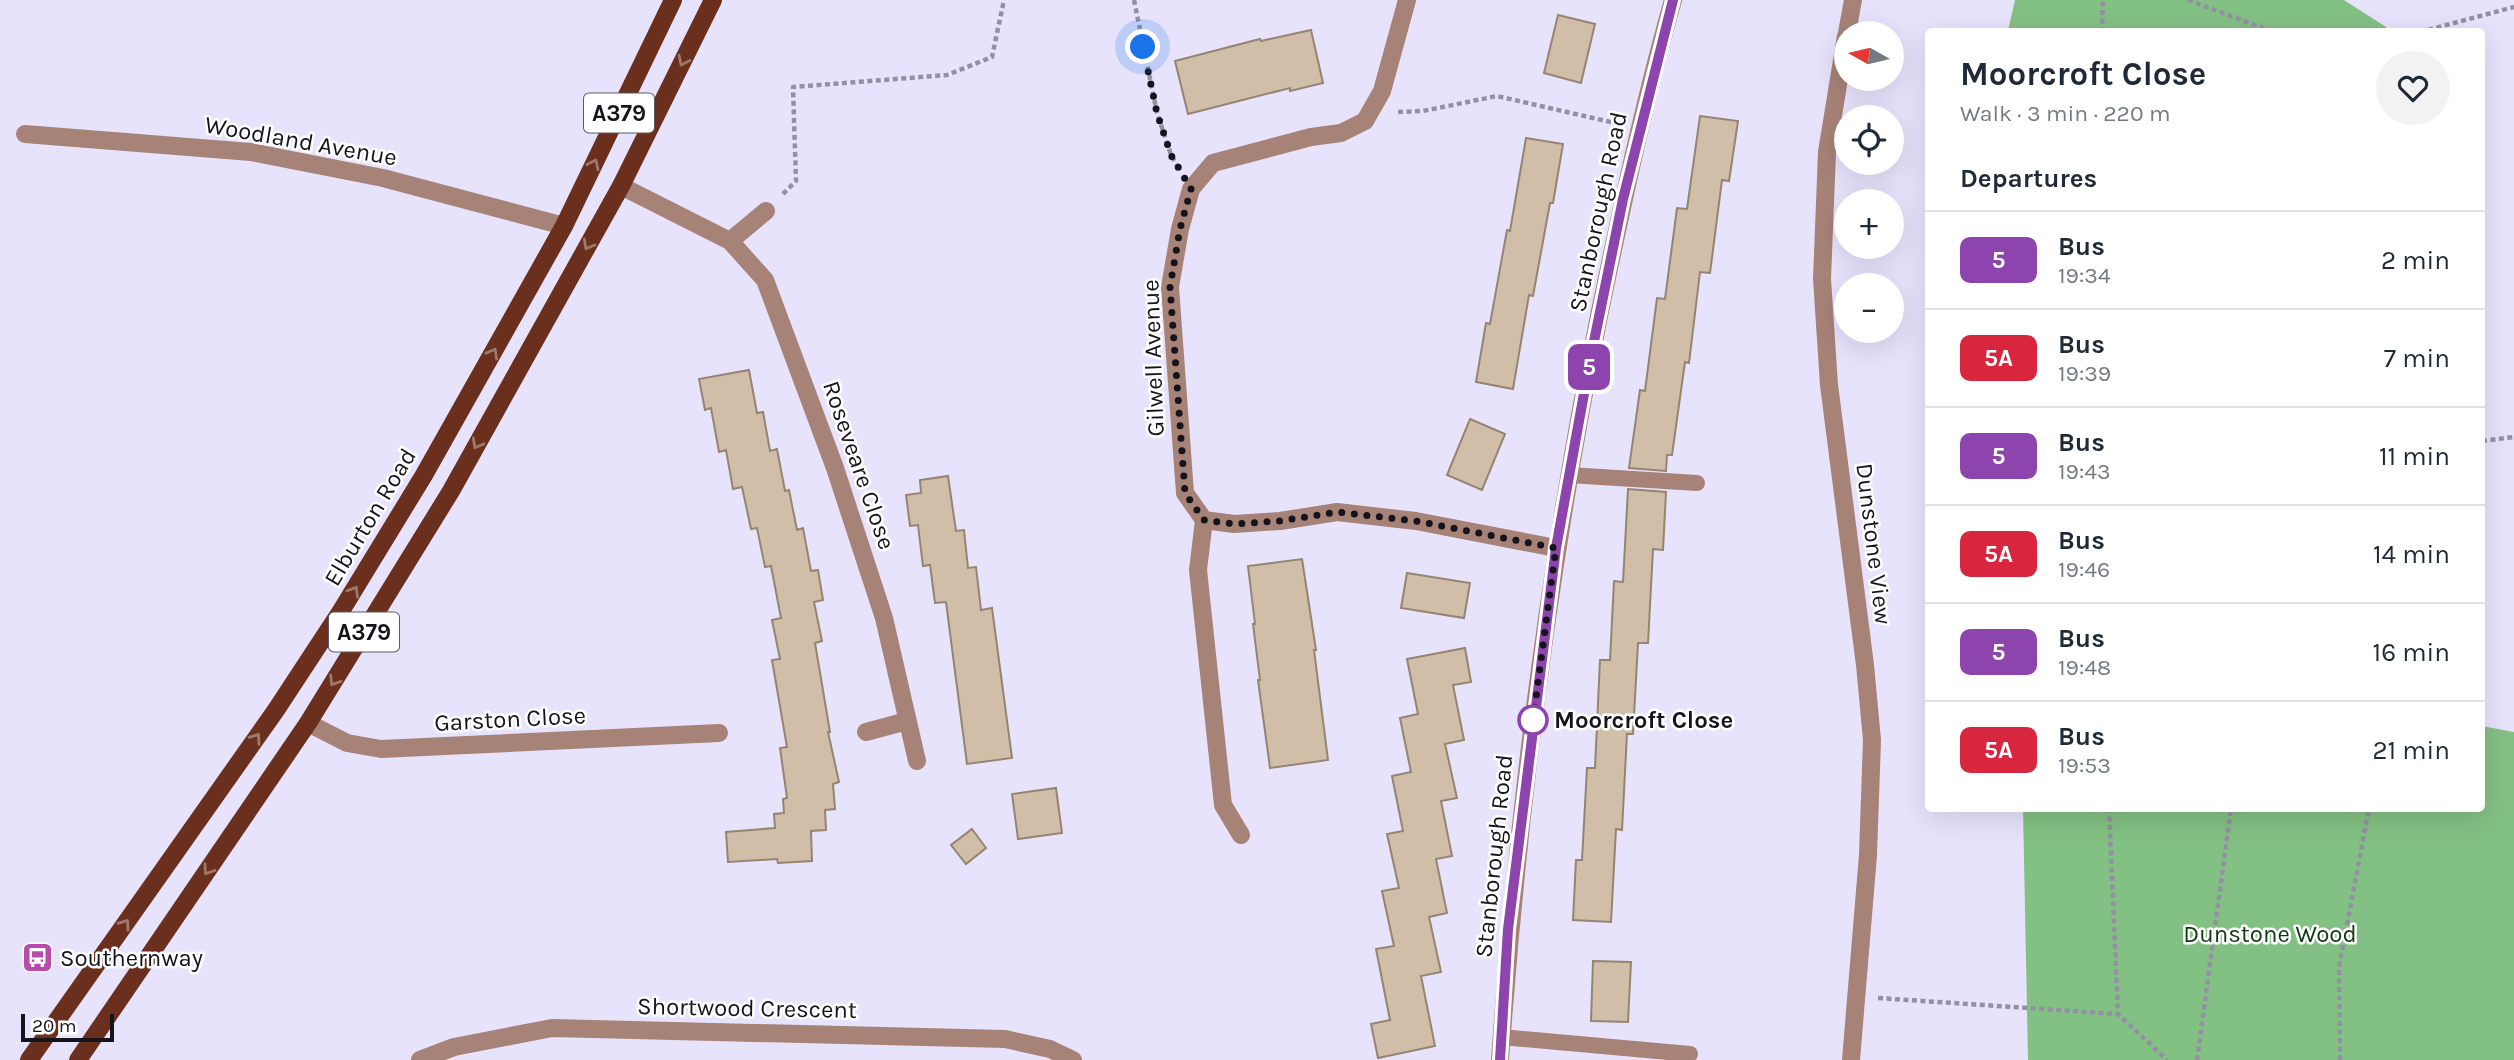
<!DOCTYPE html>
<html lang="en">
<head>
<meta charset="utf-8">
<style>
  :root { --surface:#fff; --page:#f2f2f3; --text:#1f2937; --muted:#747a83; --line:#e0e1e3 }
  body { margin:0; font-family:Karla,sans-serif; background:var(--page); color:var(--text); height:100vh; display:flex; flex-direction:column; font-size:26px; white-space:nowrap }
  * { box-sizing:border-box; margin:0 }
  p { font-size:23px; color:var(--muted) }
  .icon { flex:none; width:38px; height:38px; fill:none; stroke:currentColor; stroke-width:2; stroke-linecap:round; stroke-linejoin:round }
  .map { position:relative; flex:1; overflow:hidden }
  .side { position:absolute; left:1925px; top:28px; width:560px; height:784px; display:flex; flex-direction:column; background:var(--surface); border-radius:7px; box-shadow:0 7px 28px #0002 }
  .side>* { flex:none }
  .badge { padding:0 14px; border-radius:10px; font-size:24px; line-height:46px }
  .needle { width:46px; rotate:278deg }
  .buttons { position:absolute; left:1834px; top:21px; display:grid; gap:14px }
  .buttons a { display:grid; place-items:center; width:70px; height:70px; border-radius:50%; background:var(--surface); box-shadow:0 7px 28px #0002; font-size:35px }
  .scale { position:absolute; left:21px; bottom:18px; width:93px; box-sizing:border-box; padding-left:7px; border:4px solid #15131c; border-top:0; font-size:19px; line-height:24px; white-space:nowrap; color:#15131c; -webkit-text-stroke:5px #fff; paint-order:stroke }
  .you { position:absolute; width:35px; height:35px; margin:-18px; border:5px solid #fff; border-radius:50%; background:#1a73e8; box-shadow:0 0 0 10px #1a73e833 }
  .map>.badge { position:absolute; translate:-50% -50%; box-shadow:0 0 0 4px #fff }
  h2 { padding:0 35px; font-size:26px; line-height:63px }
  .round { display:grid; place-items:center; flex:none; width:74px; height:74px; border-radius:37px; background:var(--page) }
  .head { display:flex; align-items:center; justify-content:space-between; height:119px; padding:0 35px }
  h1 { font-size:33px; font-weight:700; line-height:52px }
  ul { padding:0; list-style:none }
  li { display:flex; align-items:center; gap:21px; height:98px; padding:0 35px; border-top:2px solid var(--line) }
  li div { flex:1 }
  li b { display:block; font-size:26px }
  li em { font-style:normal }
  li .badge { min-width:77px; font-weight:700; text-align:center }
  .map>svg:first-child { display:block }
  .forest { fill:#83c083 }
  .building { fill:#d0bea9; stroke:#958470; stroke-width:2 }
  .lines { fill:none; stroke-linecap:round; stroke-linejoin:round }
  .path { stroke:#9390a3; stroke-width:4.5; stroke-dasharray:5 3.5; stroke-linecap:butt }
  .service { stroke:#a78277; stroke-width:16 }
  .minor { stroke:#a78277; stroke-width:18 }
  .tertiary { stroke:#a78277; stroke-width:18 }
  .primary { stroke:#6b2f1d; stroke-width:18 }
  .oneway { stroke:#9f786c }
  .line-casing { stroke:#fff; stroke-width:16 }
  .line { stroke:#8e44ad; stroke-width:10 }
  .walk { stroke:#15131c; stroke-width:7; stroke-dasharray:0 12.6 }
  .stop-dot { fill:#fff; stroke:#8e44ad; stroke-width:3.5 }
  .labels { text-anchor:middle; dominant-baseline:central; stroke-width:5; stroke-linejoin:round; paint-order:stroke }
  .shield { fill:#fff; stroke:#5b5a60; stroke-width:2 }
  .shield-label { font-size:23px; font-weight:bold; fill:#15131c }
  .street-label { font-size:24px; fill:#15131c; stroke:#fff }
  .stop-label { font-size:24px; font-weight:bold; fill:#15131c; stroke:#fff; text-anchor:start }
  .park-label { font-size:24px; fill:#0e3911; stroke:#fff }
  .poi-label { font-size:24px; fill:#15131c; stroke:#fff; text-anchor:start }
</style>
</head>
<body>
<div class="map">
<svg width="2514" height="1060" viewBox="0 0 2514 1060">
  <rect width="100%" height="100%" fill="#e8e3fd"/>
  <path class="forest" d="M2015 0H2344L2386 27 2387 31H2008Z
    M2482 726 2514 732V1060H2028L2023 809 2482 808Z"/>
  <path class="building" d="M1558 15 1595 24 1581 83 1544 73Z
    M1311 30 1323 83 1290 91V88L1188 114 1175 61 1260 39 1261 41Z
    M1700 116 1738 121 1729 181 1722 180 1710 273 1700 272 1689 363 1685 362 1672 455H1667L1666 471 1629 468 1640 390 1645 391 1657 298 1665 299 1677 208 1687 209Z
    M1526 138 1563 144 1553 203H1550L1533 296 1529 295 1513 389 1476 382 1486 323 1490 324 1507 230 1510 231Z
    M749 370 757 413 763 412 770 451 777 449 785 491 789 490 797 530 803 528 811 571 818 570 823 600 814 602 822 641 815 643 830 732H828L839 782 833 784 835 809 825 810 826 830 811 831 812 861 778 863 777 859 728 862 726 832 775 828 774 814 784 813 783 799 787 798 780 748 787 747 772 660 780 659 772 620 781 618 771 566 765 567 757 528 751 529 742 487 733 489 726 450 719 452 711 408 705 410 699 379Z
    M1470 419 1505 434 1482 490 1447 475Z
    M948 476 956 531 964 530 968 568 976 567 981 610 992 608 1012 758 967 764 946 602 935 603 930 565 923 566 918 525 910 526 906 495 921 493 920 480Z
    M1628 489 1666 492 1663 550 1653 549 1648 643H1638L1633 734H1627L1622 830 1616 829 1611 922 1573 920 1576 860H1582L1587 768H1595L1600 660H1610L1614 581 1623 582Z
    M1302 559 1316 650H1314L1328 760 1270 768 1258 680H1260L1253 624H1255L1248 566Z
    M1407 573 1470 583 1464 618 1401 608Z
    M1465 648 1471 682 1453 685 1464 740 1445 744 1457 798 1441 801 1452 856 1436 859 1447 913 1429 917 1441 972 1421 976 1435 1046 1378 1058 1371 1024 1390 1020 1376 949 1394 946 1382 891 1399 888 1387 834 1403 831 1392 776 1411 772 1400 718 1418 714 1407 659Z
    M1056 788 1062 833 1018 839 1012 794Z
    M972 829 986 848 966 864 951 845Z
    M1593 961 1631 962 1628 1022 1591 1021Z"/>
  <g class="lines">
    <path class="path" d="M1134 0 1157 113 1171 155 1178 167
      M2188 0 2273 32
      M2102 32 2103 0
      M2420 32 2514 7
      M1398 112 1423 111 1497 96 1619 124
      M783 194 796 181 793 87 947 75 992 57 1004 0
      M2482 441 2514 437
      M2109 808 2118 1014 2167 1060
      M1878 998 2118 1014
      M2197 1060 2231 808
      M2340 1060 2339 967 2369 808"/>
    <path class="service" d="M1569 475 1697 483
      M1501 1037 1690 1054"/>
    <path class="minor" d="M1847 33 1853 0
      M1846 36 1827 152 1822 279 1829 385 1865 665 1872 740 1868 855 1851 1060
      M25 134 251 152 383 178 564 226
      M621 186 730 241 765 280 835 468 884 618 917 761
      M730 241 766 211
      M1204 520 1234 524 1280 521 1337 512 1416 521 1556 548
      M308 723 347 743 381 749 719 733
      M866 732 907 721
      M1241 835 1223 805 1198 570 1204 520 1185 493 1170 287 1180 229 1191 189 1213 163 1311 137 1341 133 1365 121 1382 91 1407 0
      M420 1060 454 1047 552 1028 1005 1039 1050 1049 1073 1060"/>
    <path class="tertiary" d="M1500 1060C1518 808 1550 558 1600 311 1622 206 1644 102 1673 0"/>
    <path class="primary" d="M29 1060 276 710 341 611 424 475 564 226 673 0
      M78 1060 308 723 451 491 621 186 713 0"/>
  </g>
  <defs><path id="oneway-chevron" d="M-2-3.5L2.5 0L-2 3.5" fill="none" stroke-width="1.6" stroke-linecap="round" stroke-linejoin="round" transform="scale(1.75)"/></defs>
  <g class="oneway">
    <use href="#oneway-chevron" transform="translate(683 61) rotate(116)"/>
    <use href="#oneway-chevron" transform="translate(594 164) rotate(-64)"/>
    <use href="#oneway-chevron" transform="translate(588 245) rotate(119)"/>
    <use href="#oneway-chevron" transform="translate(493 353) rotate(-61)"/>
    <use href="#oneway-chevron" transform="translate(477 444) rotate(119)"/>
    <use href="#oneway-chevron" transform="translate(354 591) rotate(-59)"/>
    <use href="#oneway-chevron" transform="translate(334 681) rotate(122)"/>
    <use href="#oneway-chevron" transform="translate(256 738) rotate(-55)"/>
    <use href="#oneway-chevron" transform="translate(208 870) rotate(124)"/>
    <use href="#oneway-chevron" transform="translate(125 924) rotate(-55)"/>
  </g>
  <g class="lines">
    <defs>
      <path id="line" d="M1500 1060 1508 929 1556 548 1589 366 1623 199 1673 0"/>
    </defs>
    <use href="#line" class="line-casing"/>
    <use href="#line" class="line"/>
    <path class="walk" d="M1143 47 1157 113 1171 155 1191 189 1180 229 1170 287 1185 493 1204 520 1234 524 1280 521 1337 512 1416 521 1556 548 1533 720"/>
  </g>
  <defs>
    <symbol id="bus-square" viewBox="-11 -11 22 22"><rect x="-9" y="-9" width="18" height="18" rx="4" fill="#b84ba9" stroke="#fff"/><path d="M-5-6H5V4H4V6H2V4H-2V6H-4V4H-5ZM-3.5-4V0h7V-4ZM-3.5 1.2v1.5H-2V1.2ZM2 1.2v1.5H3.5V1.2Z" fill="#fff"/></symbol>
  </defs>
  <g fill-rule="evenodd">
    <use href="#bus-square" x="20" y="940" width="35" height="35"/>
  </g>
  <circle class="stop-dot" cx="1533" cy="720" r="14"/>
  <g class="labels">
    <g class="shield">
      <rect x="584" y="93.5" width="70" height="39" rx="5"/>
      <rect x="329" y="612.5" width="70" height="39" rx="5"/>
    </g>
    <g class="shield-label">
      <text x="619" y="113">A379</text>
      <text x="364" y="632">A379</text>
    </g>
    <g class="street-label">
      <text transform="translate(301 141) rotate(10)">Woodland Avenue</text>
      <text transform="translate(1598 212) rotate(-78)">Stanborough Road</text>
      <text transform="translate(1153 358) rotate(-92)">Gilwell Avenue</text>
      <text transform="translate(859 465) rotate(71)">Roseveare Close</text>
      <text transform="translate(370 517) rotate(-59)">Elburton Road</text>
      <text transform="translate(1874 544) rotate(83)">Dunstone View</text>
      <text transform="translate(510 719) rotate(-3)">Garston Close</text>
      <text transform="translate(1494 856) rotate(-84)">Stanborough Road</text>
      <text transform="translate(747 1008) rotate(1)">Shortwood Crescent</text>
    </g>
    <g class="stop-label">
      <text x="1554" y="720">Moorcroft Close</text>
    </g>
    <g class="park-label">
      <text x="2270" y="934">Dunstone Wood</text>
    </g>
    <g class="poi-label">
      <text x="60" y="958">Southernway</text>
    </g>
  </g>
</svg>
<div class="buttons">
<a><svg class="needle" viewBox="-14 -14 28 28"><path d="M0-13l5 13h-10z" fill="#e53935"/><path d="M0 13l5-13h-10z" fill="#747a83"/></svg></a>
<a><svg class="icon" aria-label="locate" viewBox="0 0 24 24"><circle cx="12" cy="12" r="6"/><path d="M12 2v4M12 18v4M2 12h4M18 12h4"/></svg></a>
<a>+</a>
<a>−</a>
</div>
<div class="scale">20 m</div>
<div class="you" style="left:1143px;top:47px"></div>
<b class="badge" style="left:1589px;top:367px;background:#8e44ad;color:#fff">5</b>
<section class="side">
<div class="head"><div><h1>Moorcroft Close</h1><p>Walk · 3 min · 220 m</p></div><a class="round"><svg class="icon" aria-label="heart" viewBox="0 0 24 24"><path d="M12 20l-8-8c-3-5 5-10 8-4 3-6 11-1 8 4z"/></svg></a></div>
<h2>Departures</h2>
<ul>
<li><span class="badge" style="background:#8e44ad;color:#fff">5</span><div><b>Bus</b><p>19:34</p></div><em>2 min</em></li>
<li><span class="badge" style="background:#d7263d;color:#fff">5A</span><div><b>Bus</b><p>19:39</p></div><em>7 min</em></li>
<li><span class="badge" style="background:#8e44ad;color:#fff">5</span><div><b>Bus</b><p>19:43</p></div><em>11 min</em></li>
<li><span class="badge" style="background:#d7263d;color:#fff">5A</span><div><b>Bus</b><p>19:46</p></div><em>14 min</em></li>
<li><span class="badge" style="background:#8e44ad;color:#fff">5</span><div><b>Bus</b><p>19:48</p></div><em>16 min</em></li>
<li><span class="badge" style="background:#d7263d;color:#fff">5A</span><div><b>Bus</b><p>19:53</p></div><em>21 min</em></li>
</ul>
</section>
</div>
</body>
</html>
